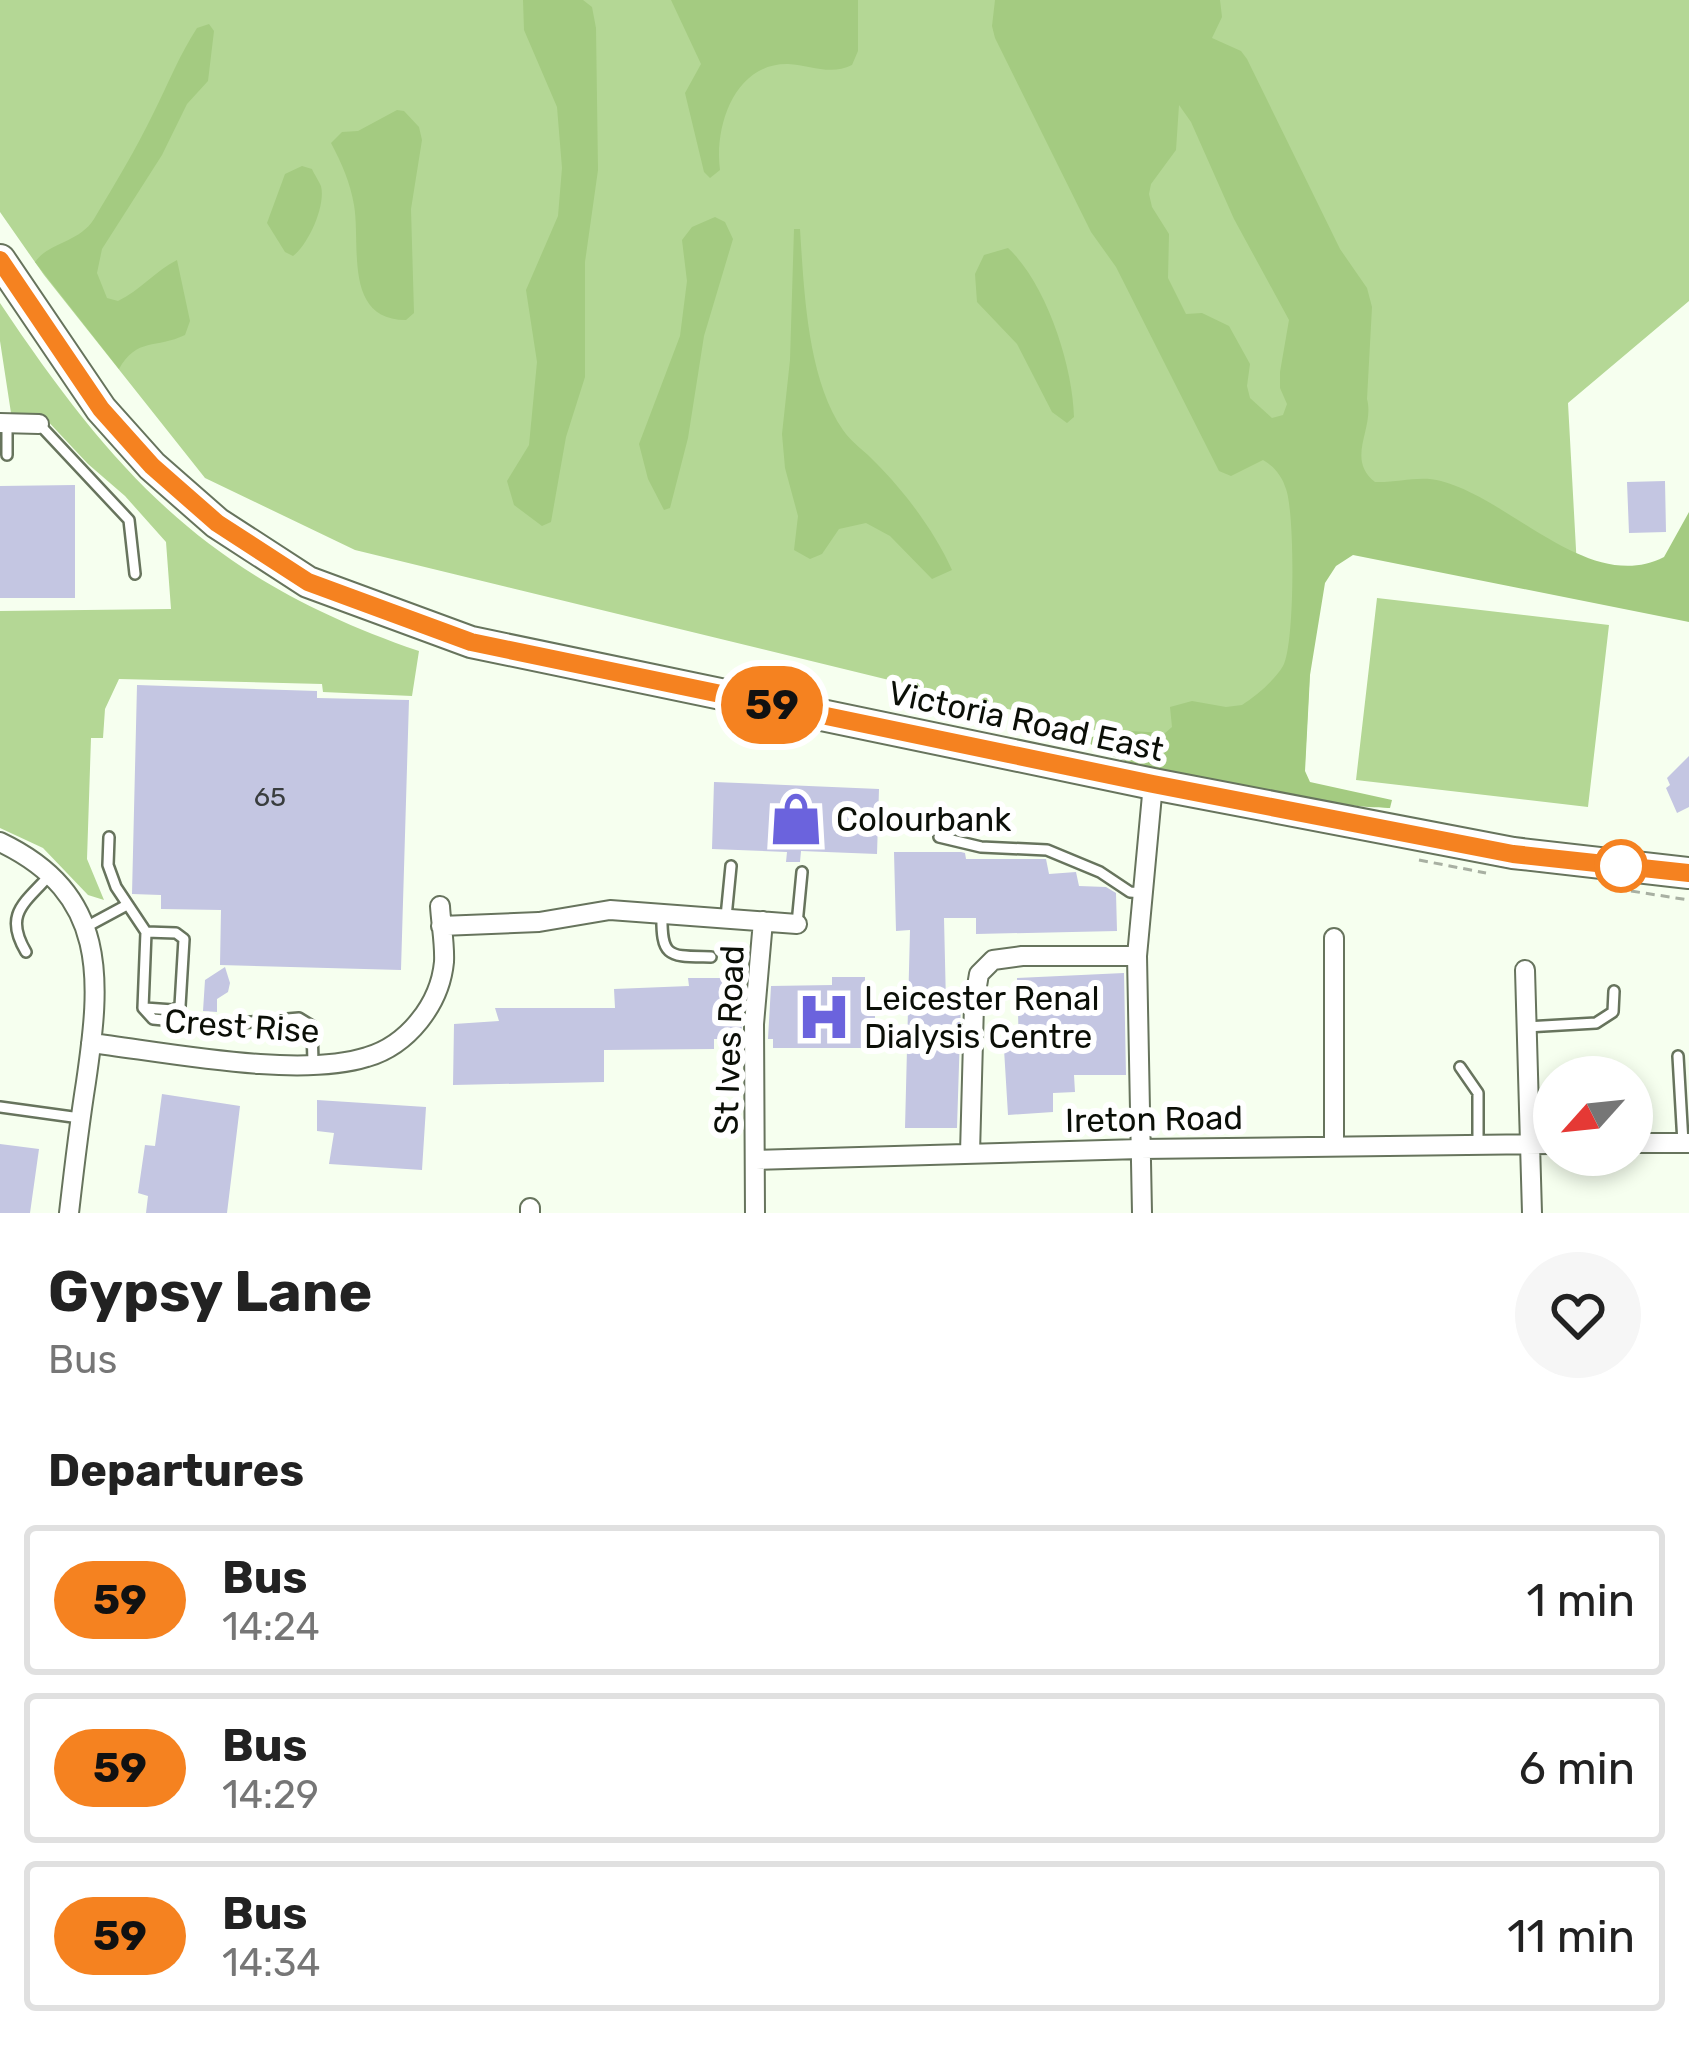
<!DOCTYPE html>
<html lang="en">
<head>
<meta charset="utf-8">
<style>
  :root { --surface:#fff; --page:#f6f6f6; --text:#222; --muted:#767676; --line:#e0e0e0 }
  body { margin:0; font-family:Rubik,sans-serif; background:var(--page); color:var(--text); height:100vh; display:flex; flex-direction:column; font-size:45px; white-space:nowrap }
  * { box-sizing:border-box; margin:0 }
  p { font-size:39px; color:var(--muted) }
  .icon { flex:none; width:66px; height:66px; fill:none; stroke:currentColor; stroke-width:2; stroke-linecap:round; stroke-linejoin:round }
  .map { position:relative; height:1213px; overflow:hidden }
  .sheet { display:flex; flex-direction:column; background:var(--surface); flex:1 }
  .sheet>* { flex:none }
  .badge { padding:0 24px; border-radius:39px; font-size:42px; line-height:78px }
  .needle { width:78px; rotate:243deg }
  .controls { position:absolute; left:1533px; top:1056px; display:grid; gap:24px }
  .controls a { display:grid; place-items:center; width:120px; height:120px; border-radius:50%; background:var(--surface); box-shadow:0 6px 18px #0003; font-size:60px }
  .map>.badge { position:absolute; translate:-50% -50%; box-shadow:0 0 0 6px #fff }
  h2 { padding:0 48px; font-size:45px; line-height:108px }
  .round { display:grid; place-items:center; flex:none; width:126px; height:126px; border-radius:63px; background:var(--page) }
  .overview { display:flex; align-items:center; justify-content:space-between; height:204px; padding:0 48px }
  h1 { font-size:57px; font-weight:700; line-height:90px }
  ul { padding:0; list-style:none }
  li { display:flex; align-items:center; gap:36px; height:150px; margin:0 24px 18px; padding:0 24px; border:6px solid var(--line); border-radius:12px }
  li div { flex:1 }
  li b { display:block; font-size:45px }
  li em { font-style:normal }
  li .badge { min-width:132px; font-weight:700; text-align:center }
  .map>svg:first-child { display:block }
  .green { fill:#b4d795 }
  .forest { fill:#a4cb81; fill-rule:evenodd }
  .building { fill:#c4c6e2 }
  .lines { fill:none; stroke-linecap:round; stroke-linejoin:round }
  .service-casing { stroke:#67745d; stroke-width:14 }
  .minor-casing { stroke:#67745d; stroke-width:22 }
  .trunk-casing { stroke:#67745d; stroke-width:34 }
  .path { stroke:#a8b0a2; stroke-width:3; stroke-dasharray:9 6; stroke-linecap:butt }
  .service { stroke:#fff; stroke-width:9 }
  .minor { stroke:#fff; stroke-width:18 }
  .trunk { stroke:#fff; stroke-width:30 }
  .line-casing { stroke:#fff; stroke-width:27 }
  .line { stroke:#f58220; stroke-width:18 }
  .stop-dot { fill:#fff; stroke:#f58220; stroke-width:6 }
  .labels { text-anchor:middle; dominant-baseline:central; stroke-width:12; stroke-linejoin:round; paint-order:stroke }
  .number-label { font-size:27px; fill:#393d3e }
  .street-label { font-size:33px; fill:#0b0f07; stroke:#fff }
  .poi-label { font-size:33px; fill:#0b0f07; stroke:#fff; text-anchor:start }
</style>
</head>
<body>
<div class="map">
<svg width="1689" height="1213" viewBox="0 0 1689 1213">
  <rect width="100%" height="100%" fill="#f6ffef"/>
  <path class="green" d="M0 0H1689V301L1568 403 1578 586 1317 540 1304 781 355 550 205 478 44 275 0 212Z
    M0 303C119 481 212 580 419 651L412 696 323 692 322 684 119 679 105 709 103 738H91L87 859 104 900 88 895 43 848 0 828V611L171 609 166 542 125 496 88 464 42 415 11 413 0 341Z
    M1377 598 1609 625 1588 807 1356 780Z"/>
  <path class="forest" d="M523 0H583L592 7 596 28 598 170 585 262V377L566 437 551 522 542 526 514 505 507 481 529 445 537 362 526 290 558 216 562 168 557 107 524 30Z
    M671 0H858V51L852 65C830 76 811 65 788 64 735 63 714 126 720 170L710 178 704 172 685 93 701 64Z
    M995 0H1220L1222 17 1212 38 1241 51 1247 59 1340 249 1367 288 1372 307 1367 399C1375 429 1345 458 1375 482 1398 483 1419 475 1441 481 1511 499 1590 595 1664 557L1689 512V622L1353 555 1336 566 1325 583 1310 675 1305 771 1310 782 1392 800 1390 808C1344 809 1106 773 1086 739L1113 730 1165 733 1172 727 1170 707 1192 701 1226 707 1242 705C1256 696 1274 681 1283 666 1295 646 1295 513 1286 489 1282 476 1274 466 1263 460L1231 476 1219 471 1116 267 1091 232 995 38 992 26ZM1179 105 1191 122 1234 219 1289 320 1280 372V388L1287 404 1283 415 1272 418 1250 398 1247 386 1250 364 1229 326 1202 313 1186 314 1168 278 1169 234 1152 207 1149 194 1151 184 1176 150Z
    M209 24 214 31 208 81 187 104 162 155 102 249 97 273 107 298 118 301C141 290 155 271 177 260L190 321 185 335C156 349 137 337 119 369L35 262C49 242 79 243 94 219 115 184 136 149 154 112 168 84 180 54 197 28Z
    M397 110 404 111 419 127 422 140 411 209 414 313 406 320C343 320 361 245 354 205 350 182 342 164 331 143L342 132 358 131Z
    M302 166 312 169C312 170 321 185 321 186 326 206 308 245 293 256L285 252 267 223 285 174Z
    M715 217 725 222 733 239 704 336 688 438 670 508 664 510 648 479 639 444 680 336 687 281 682 240 692 227Z
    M794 229H800C804 289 807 378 843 430 852 443 865 451 876 463 905 492 935 532 952 570L932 579 890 536 866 523 839 529 822 554 810 559 794 550 798 516 785 468 782 434 790 360Z
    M1008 248C1046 283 1073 366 1074 417L1067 423 1052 412 1017 344 977 302 975 274 984 255Z"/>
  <path class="building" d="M1665 481 1666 532 1629 533 1627 482Z
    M75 485V598H0V486Z
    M137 685 317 691V698L409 700 401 970 220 965 221 910 161 909V895L132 894Z
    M1689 756V807L1677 813 1666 788 1670 785 1667 778Z
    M714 782 879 789 877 854 801 851 800 862H786L787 852 712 849Z
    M894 852H961L965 853 966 859H1046L1049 874 1076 872 1079 886 1106 887 1116 893 1117 931 976 934V918H944L946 1004 961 1003 957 1128H905L910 930 896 931Z
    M225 967 230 983 228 992 217 999V1012L203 1011 205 980Z
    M1124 973 1126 1075H1074L1075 1092 1053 1093V1112L1008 1115 1004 1049 1019 1048 1017 978Z
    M832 977H865V986H875V1048H773V1039H768L771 986 832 985Z
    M688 978H745L741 1039H714V1049L604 1050V1082L453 1085 454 1024 499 1021 495 1008H615L614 989 689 986Z
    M162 1094 240 1106 227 1213H146L148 1196 138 1193 145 1145 155 1146Z
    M317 1100 426 1107 422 1170 329 1164 334 1133 317 1131Z
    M0 1144 39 1149 30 1213H0Z"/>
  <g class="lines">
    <defs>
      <path id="service" d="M7 424V455
        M39 424 129 520 135 574
        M109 837 108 865 116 887 146 932 143 1008 153 1019 216 1025 299 1018 312 1026 313 1063
        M939 837 981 847 1047 850 1100 872 1130 892 1143 893
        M662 913C661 959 669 956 711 957
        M726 917 731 866
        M797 924 802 872
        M86 927 125 906
        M26 952C4 915 23 904 49 876
        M145 1008 173 1010 180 1006 184 939 176 933 146 932
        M1526 1027 1596 1023 1613 1012 1614 991
        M1678 1056 1683 1143
        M1460 1067 1478 1093V1145
        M0 1107 80 1118"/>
      <path id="minor" d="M0 423 39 424
        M0 842C109 894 101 979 86 1082 79 1126 74 1169 69 1213
        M441 926 539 922 610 910 797 924
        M1334 938V1146
        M1525 970 1532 1213
        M91 1043C165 1052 298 1079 367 1057 408 1045 440 1004 444 962 445 944 441 924 440 906
        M1632 1143H1689
        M970 1153 974 1004 979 974 993 960 1022 956H1137
        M756 1160 1140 1149 1554 1144
        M530 1208V1213
        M755 1213 754 1024 763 921
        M1142 1213 1137 956 1153 784"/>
      <path id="trunk" d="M0 260 101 409 152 466 217 523 308 582 471 642 1153 784 1513 853 1689 873"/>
    </defs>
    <use href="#service" class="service-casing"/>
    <use href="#minor" class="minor-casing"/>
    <use href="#trunk" class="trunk-casing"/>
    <path class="path" d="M1419 860 1486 873
      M1631 891 1689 900"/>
    <use href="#service" class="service"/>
    <use href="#minor" class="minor"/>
    <use href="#trunk" class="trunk"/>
  </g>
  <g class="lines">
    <defs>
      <path id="line" d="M0 260 101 409 152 466 217 523 308 582 471 642 1153 784 1513 854 1689 873"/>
    </defs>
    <use href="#line" class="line-casing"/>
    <use href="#line" class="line"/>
  </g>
  <defs>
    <symbol id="shop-bare" viewBox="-9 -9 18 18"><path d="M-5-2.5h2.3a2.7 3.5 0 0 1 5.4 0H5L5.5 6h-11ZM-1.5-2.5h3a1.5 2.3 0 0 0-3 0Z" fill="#6b63dd" stroke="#fff" stroke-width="2.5" paint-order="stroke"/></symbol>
    <symbol id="hospital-bare" viewBox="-9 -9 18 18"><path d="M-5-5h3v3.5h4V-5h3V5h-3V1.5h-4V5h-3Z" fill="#6b63dd" stroke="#fff" stroke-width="2.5" paint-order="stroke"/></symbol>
  </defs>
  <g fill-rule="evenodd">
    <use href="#shop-bare" x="758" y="781" width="76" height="76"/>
    <use href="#hospital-bare" x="786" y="979" width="76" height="76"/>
  </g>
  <circle class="stop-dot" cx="1621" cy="866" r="24"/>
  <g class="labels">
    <g class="number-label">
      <text x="270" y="797">65</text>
    </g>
    <g class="street-label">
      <text transform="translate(1026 721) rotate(12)">Victoria Road East</text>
      <text transform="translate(242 1026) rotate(4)">Crest Rise</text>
      <text transform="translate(729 1040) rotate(-88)">St Ives Road</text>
      <text transform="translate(1154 1119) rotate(-1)">Ireton Road</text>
    </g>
    <g class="poi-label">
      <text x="836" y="819">Colourbank</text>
      <text x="864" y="998">Leicester Renal<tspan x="864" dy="38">Dialysis Centre</tspan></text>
    </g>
  </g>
</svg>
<div class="controls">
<a><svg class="needle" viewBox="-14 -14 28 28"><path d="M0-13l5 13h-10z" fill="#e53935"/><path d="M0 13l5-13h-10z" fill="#767676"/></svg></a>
</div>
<b class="badge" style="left:772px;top:705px;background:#f58220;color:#111">59</b>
</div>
<section class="sheet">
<div class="overview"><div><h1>Gypsy Lane</h1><p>Bus</p></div><a class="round"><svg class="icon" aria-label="heart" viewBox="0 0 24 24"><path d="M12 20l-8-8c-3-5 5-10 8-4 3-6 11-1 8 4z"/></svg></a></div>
<h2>Departures</h2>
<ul>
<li><span class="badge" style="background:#f58220;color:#111">59</span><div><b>Bus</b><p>14:24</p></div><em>1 min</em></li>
<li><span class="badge" style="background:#f58220;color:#111">59</span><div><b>Bus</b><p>14:29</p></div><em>6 min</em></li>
<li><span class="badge" style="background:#f58220;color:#111">59</span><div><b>Bus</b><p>14:34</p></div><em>11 min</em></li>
</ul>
</section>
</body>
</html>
